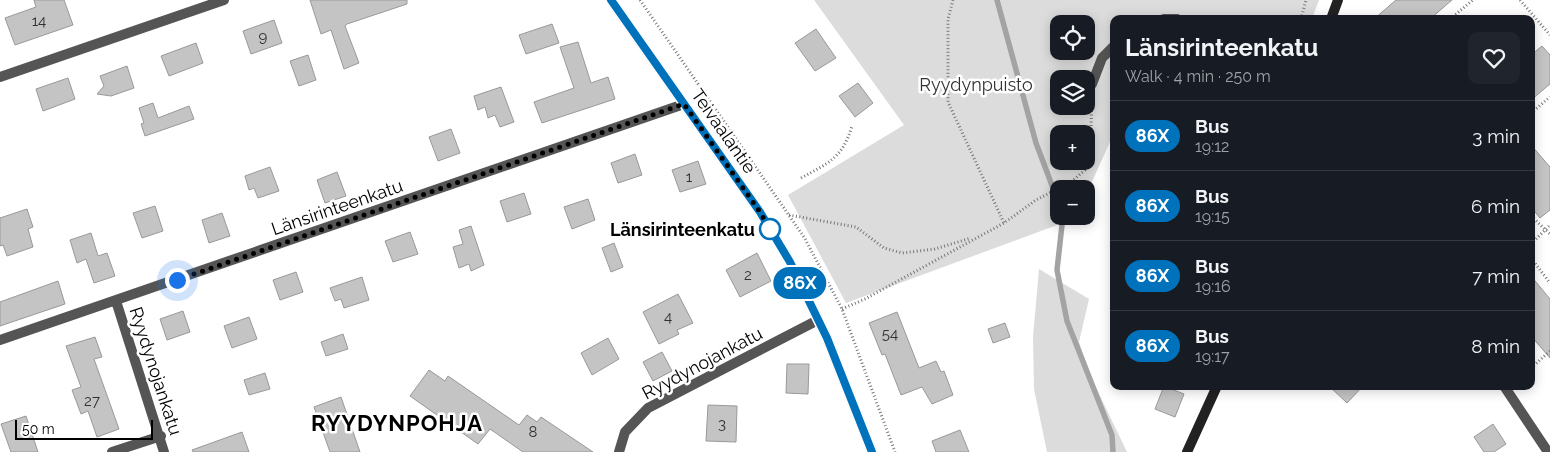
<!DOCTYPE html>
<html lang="en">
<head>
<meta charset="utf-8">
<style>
  :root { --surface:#171b24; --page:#20242c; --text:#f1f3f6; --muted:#9ea1a6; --line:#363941 }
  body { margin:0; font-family:Raleway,sans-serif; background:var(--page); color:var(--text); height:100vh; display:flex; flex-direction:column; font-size:19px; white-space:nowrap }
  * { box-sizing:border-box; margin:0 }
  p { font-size:16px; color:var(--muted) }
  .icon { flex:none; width:28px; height:28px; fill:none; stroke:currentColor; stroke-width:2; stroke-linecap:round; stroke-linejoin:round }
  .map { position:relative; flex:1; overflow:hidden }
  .side { position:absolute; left:1110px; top:15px; width:425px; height:375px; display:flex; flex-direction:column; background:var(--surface); border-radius:10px; box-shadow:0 2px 12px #0003 }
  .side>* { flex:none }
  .badge { padding:0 10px; border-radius:16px; font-size:18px; line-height:32px }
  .controls { position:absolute; left:1050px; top:15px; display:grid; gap:10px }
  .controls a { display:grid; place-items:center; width:45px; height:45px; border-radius:10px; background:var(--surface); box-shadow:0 2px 12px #0003; font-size:25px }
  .scale { position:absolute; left:15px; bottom:12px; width:138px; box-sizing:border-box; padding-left:5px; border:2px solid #000; border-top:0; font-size:14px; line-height:18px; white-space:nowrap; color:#000; -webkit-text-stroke:4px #fff; paint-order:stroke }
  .you { position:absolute; width:25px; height:25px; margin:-12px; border:4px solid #fff; border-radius:50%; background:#1a73e8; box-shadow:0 0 0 8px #1a73e833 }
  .map>.badge { position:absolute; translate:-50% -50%; box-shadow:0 0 0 2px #fff }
  .round { display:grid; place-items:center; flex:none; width:52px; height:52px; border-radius:10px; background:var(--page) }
  .summary { display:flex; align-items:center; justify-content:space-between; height:85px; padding:0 15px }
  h1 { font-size:24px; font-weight:700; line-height:38px }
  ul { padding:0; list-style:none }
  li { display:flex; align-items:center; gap:15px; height:70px; padding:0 15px; border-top:1px solid var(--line) }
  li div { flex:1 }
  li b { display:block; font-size:19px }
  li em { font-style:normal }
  li .badge { min-width:55px; font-weight:700; text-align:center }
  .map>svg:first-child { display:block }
  .green { fill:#dcdcdc; fill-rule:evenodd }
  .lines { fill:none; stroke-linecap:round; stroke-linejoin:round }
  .stream { stroke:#a3a3a3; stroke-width:5.5 }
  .building { fill:#c4c4c4; stroke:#999 }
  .path { stroke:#777; stroke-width:3; stroke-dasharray:1 2.5; stroke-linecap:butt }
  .lane { stroke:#555; stroke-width:10 }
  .street { stroke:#555; stroke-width:10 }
  .secondary { stroke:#222; stroke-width:10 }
  .line-casing { stroke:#fff; stroke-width:11 }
  .line { stroke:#0072bc; stroke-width:8 }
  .walk { stroke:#000; stroke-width:5; stroke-dasharray:0 9 }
  .stop-dot { fill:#fff; stroke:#0072bc; stroke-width:2.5 }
  .labels { text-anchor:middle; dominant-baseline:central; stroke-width:5; stroke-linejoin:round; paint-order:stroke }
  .number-label { font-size:15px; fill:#313131 }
  .park-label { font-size:18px; fill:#333; stroke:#fff }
  .street-label { font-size:18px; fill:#000; stroke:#fff }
  .stop-label { font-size:18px; font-weight:bold; fill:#000; stroke:#fff; text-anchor:end }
  .district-label { font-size:22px; font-weight:bold; letter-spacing:1px; fill:#000; stroke:#fff }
</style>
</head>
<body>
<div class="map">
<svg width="1550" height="452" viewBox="0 0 1550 452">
  <rect width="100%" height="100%" fill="#fff"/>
  <path class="green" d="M814 0H1319L1312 19H1114V133L1086 195V189H1059V216H1077L1076 218 846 303 788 195 904 125ZM1059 24H1086V51H1059ZM1059 79H1086V106H1059ZM1059 134H1086V161H1059Z
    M1039 269 1089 299 1079 342 1091 377 1127 452H1047L1034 389 1033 337Z"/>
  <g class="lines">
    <path class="stream" d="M997 0 1036 143 1059 204
      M1063 216 1057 270 1067 321 1112 435 1113 452"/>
  </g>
  <path class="building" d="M34 0H64L73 25 15 45 5 18 36 7Z
    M310 0H407V4L347 24 345 26 359 63 344 69 331 30 321 34Z
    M1396 0H1452L1430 19H1374Z
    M274 20 282 43 251 54 243 31Z
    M552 24 559 43 526 54 519 35Z
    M816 29 836 58 815 71 795 43Z
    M578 42 591 83 608 77 615 99 542 123 534 102 574 88 560 47Z
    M196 43 203 63 169 76 161 56Z
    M1542 46 1550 55V84L1531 100V55Z
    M308 55 316 80 299 86 290 61Z
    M127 66 134 88 111 96 97 94 104 86 100 76Z
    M68 78 75 99 43 111 36 89Z
    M858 83 873 103 855 117 839 96Z
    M501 87 514 122 500 127 495 115 488 118 485 107 478 110 474 96Z
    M153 103 158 118 189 106 194 119 145 136 141 124 144 123 139 108Z
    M451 129 460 153 438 161 429 137Z
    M1531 145 1550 167V210L1540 218 1531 207Z
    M635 154 642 175 618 183 611 163Z
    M698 161 706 184 680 192 672 170Z
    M270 167 279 191 258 198 254 188 249 190 245 176Z
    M337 172 346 196 325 203 317 180Z
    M524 193 531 214 507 222 500 201Z
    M588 199 595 220 572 229 564 207Z
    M155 206 163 231 142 238 133 213Z
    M27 209 33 227 28 229 33 247 7 256 3 245 0 246V218Z
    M222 213 230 236 209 243 202 220Z
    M471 226 484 265 471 271 469 264 459 268 453 247 463 244 459 230Z
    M410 232 418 254 393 262 385 241Z
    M91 233 98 256 107 253 115 276 94 283 86 259 77 263 70 240Z
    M614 243 623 267 611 272 602 248Z
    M757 253 771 281 740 297 726 270Z
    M296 272 303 292 280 300 273 280Z
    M1531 276 1550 299V358L1531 336Z
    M362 277 369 300 344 308 341 299 335 301 330 288Z
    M58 281 65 304 0 326V302Z
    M678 294 693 323 677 330 679 334 659 344 643 312Z
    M183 311 190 332 167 340 160 319Z
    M897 312 919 368 936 361 941 372 944 371 953 395 932 404 922 387 901 395 885 354 882 355 869 323Z
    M249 317 257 339 232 348 224 326Z
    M1005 323 1010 337 993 343 988 329Z
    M343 334 348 349 326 356 321 342Z
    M95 337 102 357 94 359 119 429 97 437 88 411 81 414 72 390 81 387 66 346Z
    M608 338 619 359 592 375 581 353Z
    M662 352 672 371 653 381 643 362Z
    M787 364H809L808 394 786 393Z
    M429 370 445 381 448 376 519 425 527 415 537 422 541 417 593 452H523L490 429 478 444 410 396Z
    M265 373 270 389 249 395 244 380Z
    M1164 386 1184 394 1175 417 1155 409Z
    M1329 386H1363L1347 403Z
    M341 397 360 452H330L314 407Z
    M708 405 737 406 736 442 706 441Z
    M26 416 38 452H11L1 424Z
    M1493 424 1506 444 1494 452H1484L1474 437Z
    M960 430 969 452H936L932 441Z
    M242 432 249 452H193L192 450Z"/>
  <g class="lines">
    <path class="path" d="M640 0 804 237 842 309 895 452
      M953 0 948 19V102L1004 223
      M1520 0 1550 35
      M1301 19 1306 0
      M1450 19 1473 0
      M1531 113 1550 97
      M801 178C828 163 842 159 852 126
      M789 215 856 227 884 248 902 253 935 249 971 238
      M1531 216 1550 234
      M1531 244 1550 225
      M1531 258 1550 283
      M842 309 865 299 1004 223 1036 200 1071 182 1085 170 1090 155 1092 97
      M1531 368 1550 351"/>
    <path class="lane" d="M1164 19H1177
      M1092 84 1102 58 1114 46"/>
    <path class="street" d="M0 77 224 0
      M116 301 164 452
      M0 340 684 104
      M1504 386 1548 452
      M112 452 161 436
      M619 452 625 432 648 408 818 320"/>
    <path class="secondary" d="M611 0 760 212 790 262 827 338 872 452
      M1331 19 1338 0
      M1187 452 1217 386"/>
  </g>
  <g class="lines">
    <defs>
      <path id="line" d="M611 0 760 212 790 262 827 338 872 452"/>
    </defs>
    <use href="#line" class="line-casing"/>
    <use href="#line" class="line"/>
    <path class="walk" d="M177 280 684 104 760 212 770 229"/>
  </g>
  <circle class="stop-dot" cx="770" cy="229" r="10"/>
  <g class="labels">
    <g class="number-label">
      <text x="39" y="21">14</text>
      <text x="263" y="37">9</text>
      <text x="689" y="177">1</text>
      <text x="748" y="275">2</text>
      <text x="668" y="317">4</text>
      <text x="890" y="334">54</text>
      <text x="92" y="401">27</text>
      <text x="722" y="424">3</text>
      <text x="533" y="432">8</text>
    </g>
    <g class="park-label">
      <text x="976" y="84">Ryydynpuisto</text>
    </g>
    <g class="street-label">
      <text transform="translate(724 131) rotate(55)">Teivaalantie</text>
      <text transform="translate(337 207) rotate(-19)">Länsirinteenkatu</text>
      <text transform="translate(702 363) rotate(-28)">Ryydynojankatu</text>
      <text transform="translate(156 371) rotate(72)">Ryydynojankatu</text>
    </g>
    <g class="stop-label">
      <text x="755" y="229">Länsirinteenkatu</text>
    </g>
    <g class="district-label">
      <text x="397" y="423">RYYDYNPOHJA</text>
    </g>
  </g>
</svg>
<div class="controls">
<a><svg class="icon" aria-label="locate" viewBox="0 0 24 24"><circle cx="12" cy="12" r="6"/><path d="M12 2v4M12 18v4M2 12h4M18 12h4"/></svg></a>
<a><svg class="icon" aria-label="layers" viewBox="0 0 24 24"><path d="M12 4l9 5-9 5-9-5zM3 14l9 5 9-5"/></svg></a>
<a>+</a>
<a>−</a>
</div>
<div class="scale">50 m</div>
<div class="you" style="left:177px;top:280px"></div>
<b class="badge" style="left:800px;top:283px;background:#0072bc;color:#fff">86X</b>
<section class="side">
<div class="summary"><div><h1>Länsirinteenkatu</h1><p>Walk · 4 min · 250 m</p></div><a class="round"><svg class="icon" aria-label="heart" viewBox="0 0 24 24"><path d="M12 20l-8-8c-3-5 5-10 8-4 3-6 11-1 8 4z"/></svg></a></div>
<ul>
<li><span class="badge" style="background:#0072bc;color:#fff">86X</span><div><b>Bus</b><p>19:12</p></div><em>3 min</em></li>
<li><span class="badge" style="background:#0072bc;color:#fff">86X</span><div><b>Bus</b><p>19:15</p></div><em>6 min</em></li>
<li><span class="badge" style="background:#0072bc;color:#fff">86X</span><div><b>Bus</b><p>19:16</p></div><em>7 min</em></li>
<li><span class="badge" style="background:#0072bc;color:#fff">86X</span><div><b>Bus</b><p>19:17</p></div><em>8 min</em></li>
</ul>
</section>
</div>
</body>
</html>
